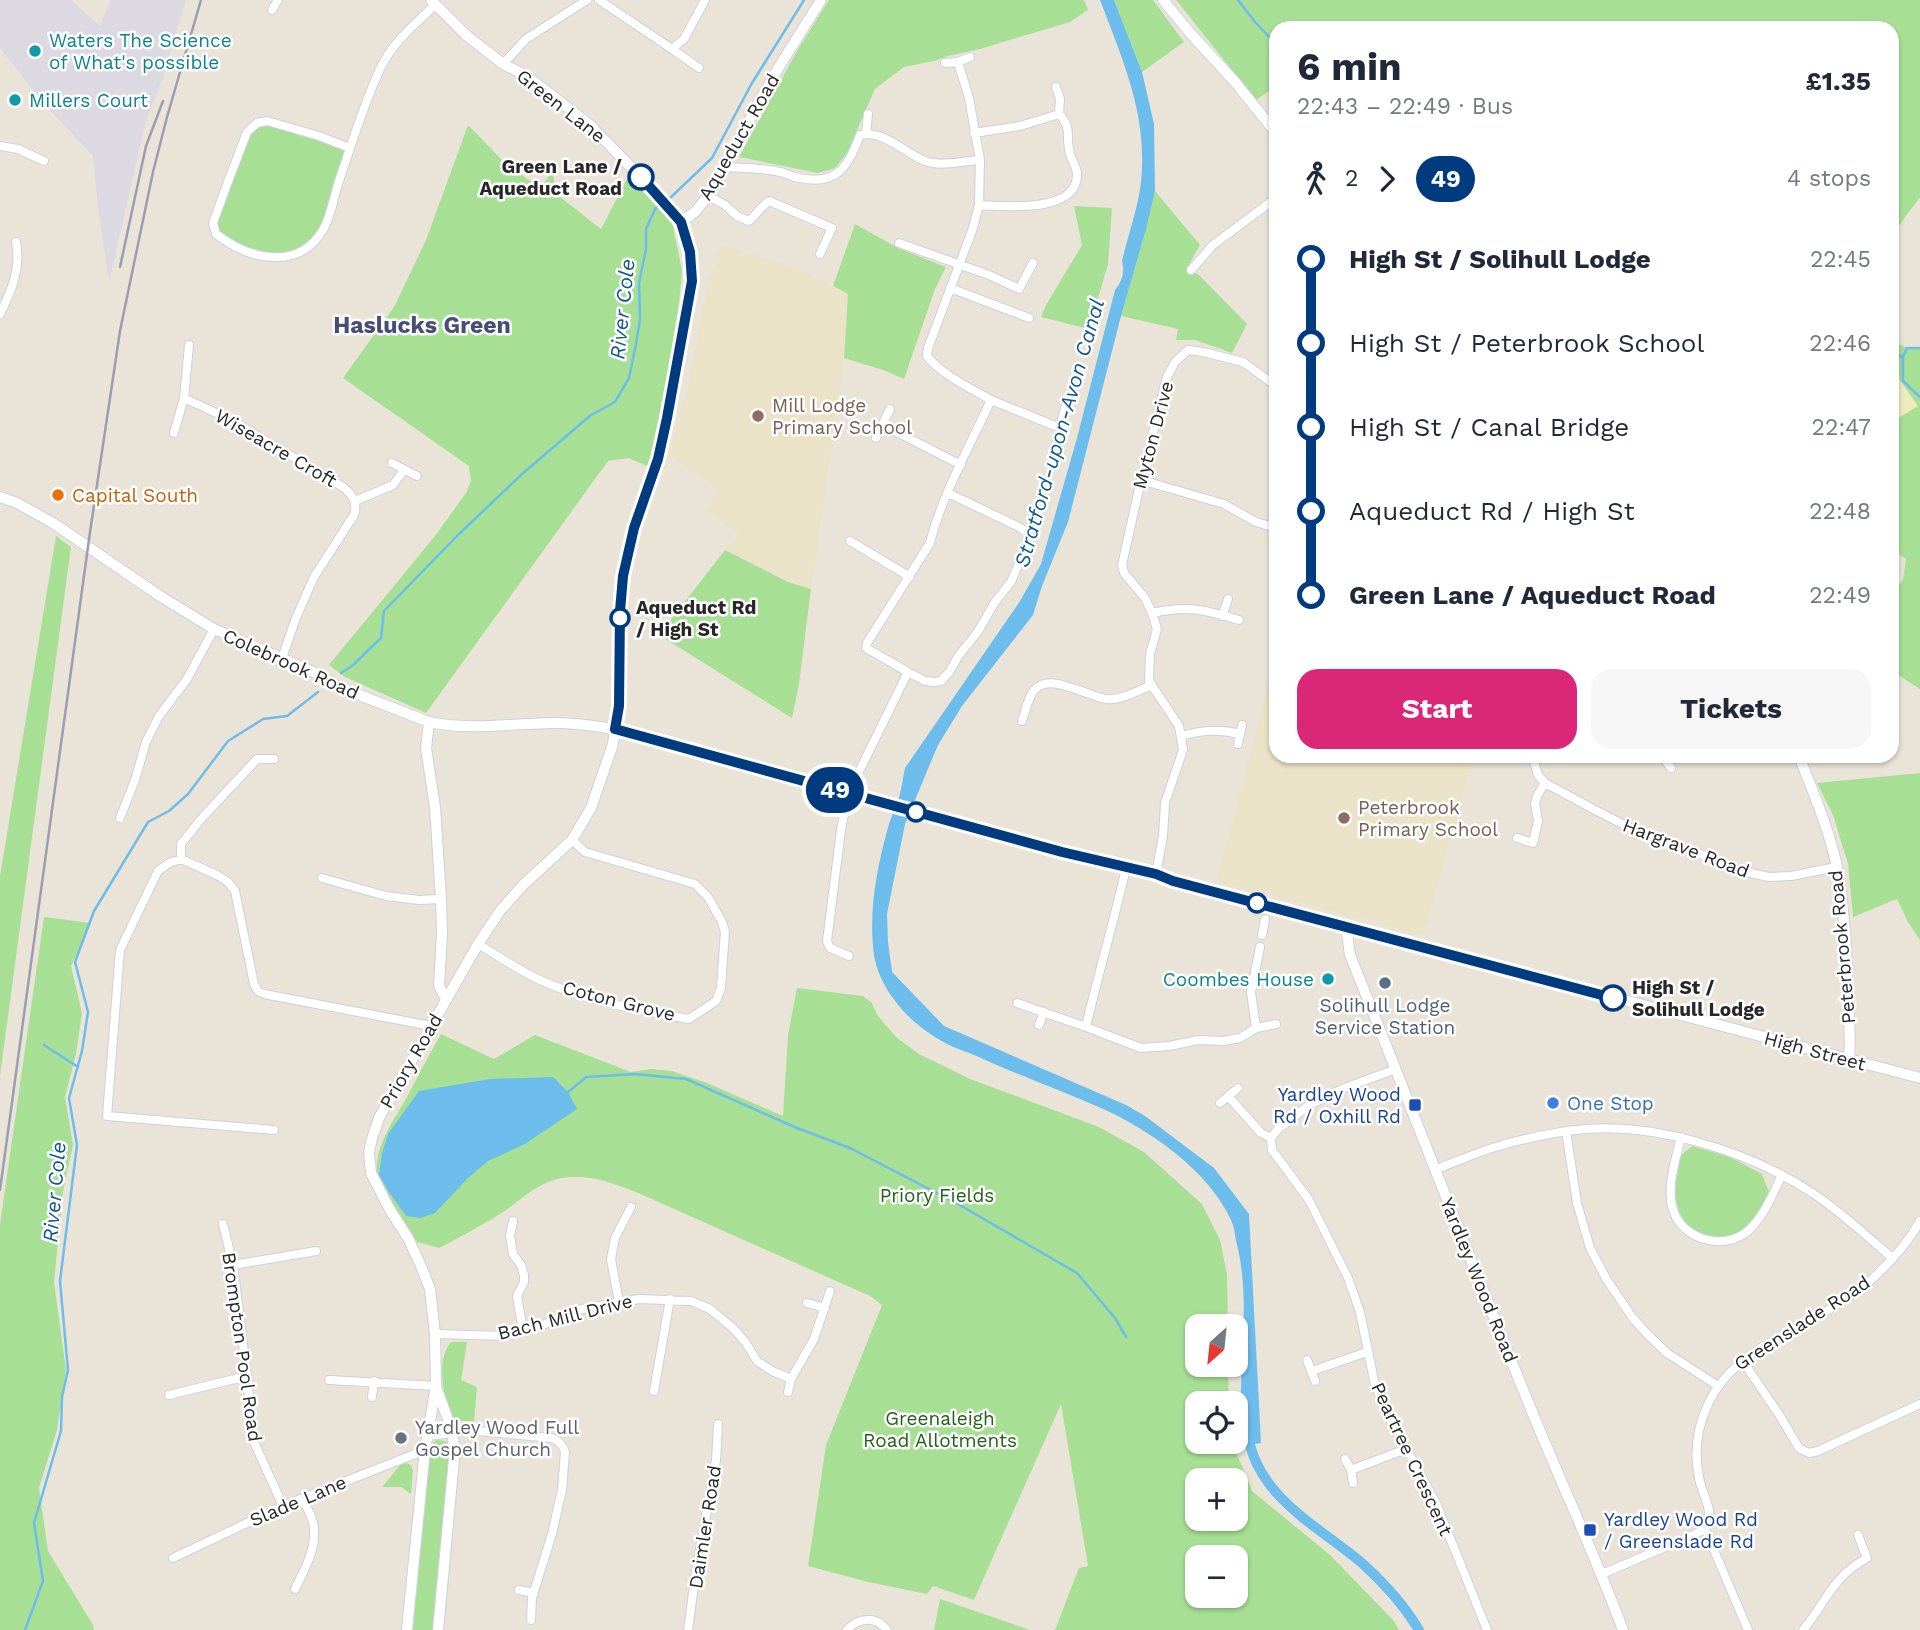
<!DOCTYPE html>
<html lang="en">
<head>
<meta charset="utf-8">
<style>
  :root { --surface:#fff; --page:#f6f6f7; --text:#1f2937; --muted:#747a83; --accent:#db2777 }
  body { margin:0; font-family:"Work Sans",sans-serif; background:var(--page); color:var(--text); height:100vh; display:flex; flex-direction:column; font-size:26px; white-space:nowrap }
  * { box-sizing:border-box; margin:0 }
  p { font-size:23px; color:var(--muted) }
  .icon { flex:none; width:38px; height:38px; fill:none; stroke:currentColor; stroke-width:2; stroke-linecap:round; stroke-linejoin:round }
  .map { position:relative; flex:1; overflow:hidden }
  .sheet { position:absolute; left:1269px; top:21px; width:630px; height:742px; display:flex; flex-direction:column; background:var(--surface); border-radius:21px; box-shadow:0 2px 5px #0004 }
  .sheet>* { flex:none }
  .badge { padding:0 14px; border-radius:23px; font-size:24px; line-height:46px }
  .needle { width:46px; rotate:207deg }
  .buttons { position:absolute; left:1185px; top:1314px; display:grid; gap:14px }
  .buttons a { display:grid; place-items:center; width:63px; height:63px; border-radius:14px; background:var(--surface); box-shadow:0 2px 5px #0004; font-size:35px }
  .map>.badge { position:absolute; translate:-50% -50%; box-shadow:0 0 0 4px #fff }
  .legs { display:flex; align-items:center; gap:10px; height:77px; padding:0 28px; font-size:23px }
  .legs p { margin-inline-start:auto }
  .summary { display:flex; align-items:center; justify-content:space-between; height:119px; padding:0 28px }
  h1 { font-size:38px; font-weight:700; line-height:52px }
  .button { display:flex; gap:14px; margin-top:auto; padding:14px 28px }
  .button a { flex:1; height:80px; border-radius:21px; background:var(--accent); color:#fff; font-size:28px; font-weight:700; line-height:80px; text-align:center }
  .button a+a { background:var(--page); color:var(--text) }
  ul { padding:0 28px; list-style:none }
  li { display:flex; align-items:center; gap:24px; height:84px; font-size:26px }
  li i { display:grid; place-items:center; width:10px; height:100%; margin:0 9px; background:currentColor }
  li i::after { content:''; width:18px; height:18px; margin:-9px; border:5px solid; border-radius:50%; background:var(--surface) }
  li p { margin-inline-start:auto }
  li:first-child i { background:linear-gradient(#0000 50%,currentColor 0) }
  li:last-child i { background:linear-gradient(currentColor 50%,#0000 0) }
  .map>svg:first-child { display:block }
  .industrial { fill:#dcd9e2 }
  .education { fill:#ebe3c7 }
  .green { fill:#a7e095; fill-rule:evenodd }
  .sand { fill:#efecbb }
  .water { fill:#6cbdeb }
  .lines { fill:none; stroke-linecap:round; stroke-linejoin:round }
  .stream { stroke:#6cbdeb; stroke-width:2.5 }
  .canal { stroke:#6cbdeb; stroke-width:10 }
  .minor-casing { stroke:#cecfe0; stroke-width:10 }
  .tertiary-casing { stroke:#cecfe0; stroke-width:12 }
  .minor { stroke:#fff; stroke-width:8 }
  .tertiary { stroke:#fff; stroke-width:10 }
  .rail { stroke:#9c9db1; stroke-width:2.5 }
  .line-1-casing { stroke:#fff; stroke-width:16 }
  .line-1 { stroke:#003b80; stroke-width:10 }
  .culture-dot { fill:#0f9aa8; stroke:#fff; stroke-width:2.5 }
  .stop-1-dot { fill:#fff; stroke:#003b80; stroke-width:3.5 }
  .education-dot { fill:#8d6e63; stroke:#fff; stroke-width:2.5 }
  .food-dot { fill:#e8710a; stroke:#fff; stroke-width:2.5 }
  .service-dot { fill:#5c6f8a; stroke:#fff; stroke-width:2.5 }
  .shop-dot { fill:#3f7fe0; stroke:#fff; stroke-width:2.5 }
  .transit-dot { fill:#1a4fb4; stroke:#fff; stroke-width:2.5 }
  .worship-dot { fill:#6b7280; stroke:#fff; stroke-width:2.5 }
  .labels { text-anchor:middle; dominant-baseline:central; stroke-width:5; stroke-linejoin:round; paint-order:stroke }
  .culture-label { font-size:19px; fill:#0d838f; stroke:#fff; text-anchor:start }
  .street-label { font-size:19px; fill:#272727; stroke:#fff }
  .stop-label { font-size:19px; font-weight:bold; fill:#272727; stroke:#fff; text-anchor:start }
  .education-label { font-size:19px; fill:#785e54; stroke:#fff; text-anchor:start }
  .food-label { font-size:19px; fill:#c56008; stroke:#fff; text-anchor:start }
  .service-label { font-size:19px; fill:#4e5e75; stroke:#fff }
  .transit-label { font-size:19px; fill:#164399; stroke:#fff; text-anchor:end }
  .shop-label { font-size:19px; fill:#366cbe; stroke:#fff; text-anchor:start }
  .park-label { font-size:19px; fill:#22601a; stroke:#fff }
  .worship-label { font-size:19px; fill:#5b616d; stroke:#fff; text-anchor:start }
  .water-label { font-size:21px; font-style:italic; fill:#105892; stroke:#fff }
  .quarter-label { font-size:23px; font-weight:bold; fill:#494d76; stroke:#fff }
</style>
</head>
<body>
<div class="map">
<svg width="1920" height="1630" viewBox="0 0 1920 1630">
  <rect width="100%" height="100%" fill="#eae4d8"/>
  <path class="industrial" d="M0 0H71L100 26 111 0H186L163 77 145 125 109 282 98 208 93 156 45 105 0 48Z"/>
  <path class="education" d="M721 245 796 267 848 294 844 358 811 589 788 582 725 550 738 534 706 511 718 490 669 456 690 376 707 288Z
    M1276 654V756H1473L1423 935 1217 881Z"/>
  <path class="green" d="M829 0H1084L1088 10 1070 22 980 49 948 56 934 61 904 67 875 89 847 153 835 168 818 173 739 157 797 51Z
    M1114 0H1153L1184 42 1142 72Z
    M1176 0H1920V197L1892 235V28H1276V87L1256 100Z
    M267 121 350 148 323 230 306 249 287 257 251 252 216 234 214 223 247 132Z
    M468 125 506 164 540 188 553 171 555 193 601 229 629 175 655 200 672 222 682 270 679 303 669 366 649 467 629 458 608 461 426 713 345 677 329 665 435 536 466 493 471 481 469 466 343 378 394 307 426 240Z
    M1155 191 1200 245 1187 268 1199 275 1247 324 1232 353 1195 340H1176L1178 329 1121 316Z
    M1074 206 1112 208 1108 264 1089 329 1041 317 1046 305 1082 245Z
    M855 224 900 249 946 267 935 289 904 379 883 370 844 358 848 294 833 286Z
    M1892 341 1907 348H1920V689L1892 671V592L1903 580 1906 559 1892 549Z
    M56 536 71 547 0 1076V876Z
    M725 550 788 582 811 589 799 684 792 718 659 635Z
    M1920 773V940L1908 922 1897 899 1853 917 1848 864 1833 815 1817 783Z
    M44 917 91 923 71 966 82 1013 76 1054 65 1097 73 1145 63 1191 54 1282 66 1370 57 1430 39 1488 48 1551 93 1625 94 1630H0V1224Z
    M797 988 863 996 872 1003 878 1016 896 1037 919 1054 970 1079 1099 1127 1144 1152 1202 1204 1220 1240 1227 1274 1228 1326H1197V1365H1228L1229 1403 1197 1404V1442H1232L1252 1491 1330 1555 1394 1621 1399 1630H1055L1079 1568 1088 1566 1061 1404 974 1600 933 1586 927 1594 868 1582 808 1566 826 1445 882 1305 870 1296 636 1192C615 1184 595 1176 573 1177 545 1177 527 1195 506 1210 485 1224 462 1236 439 1248L417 1242 378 1182C371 1151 392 1123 407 1097 418 1076 429 1055 441 1034L494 1059 535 1035 631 1072 651 1069 672 1071 707 1083 783 1116 788 1035ZM1197 1480H1236V1519H1197ZM1197 1558H1236V1596H1197Z
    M1692 1146 1730 1157 1762 1174 1769 1192C1762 1204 1756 1219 1745 1228 1721 1247 1683 1235 1677 1204 1673 1189 1678 1171 1680 1156Z
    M451 1342H467L461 1380 477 1387 474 1422C468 1421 457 1421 452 1417 448 1414 448 1407 446 1402 442 1384 438 1357 451 1342Z
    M436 1440 446 1441 448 1444 450 1460 433 1630H413L415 1597 430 1457 433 1443Z
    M406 1463 411 1465 413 1471 411 1494 401 1487H382L401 1464Z
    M940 1599 1030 1630H934Z"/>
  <path class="sand" d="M1892 377 1900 380 1918 406 1892 422Z"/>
  <path class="water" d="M1100 0H1114L1142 72 1154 124 1155 191 1146 229 1121 316 1068 522 1042 586 1033 615 962 706 938 745 905 824 887 914 888 942 892 972 944 1026 1126 1105 1145 1116 1214 1168 1249 1214 1261 1443 1243 1446C1241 1427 1240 1408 1241 1388 1242 1338 1249 1290 1236 1241 1235 1234 1234 1226 1231 1220 1208 1170 1150 1130 1101 1108 1059 1090 1016 1074 974 1055 961 1050 947 1045 935 1037 907 1020 879 988 874 955 868 912 877 866 889 824 892 814 897 805 900 794 902 786 903 777 905 768L1020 601 1041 564 1077 438 1115 290C1122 281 1125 273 1122 261 1128 235 1138 208 1141 182 1148 115 1123 61 1100 0Z
    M553 1077 568 1092 577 1109 525 1144 488 1161 467 1179 435 1213 420 1218 406 1216 389 1192 379 1175 382 1153 388 1134 419 1091 490 1079Z"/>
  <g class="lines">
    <path class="stream" d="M1238 0 1255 22 1276 44
      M668 200 712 158 752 83 804 0
      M1920 348H1907L1903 357V381L1920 397
      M1892 353 1903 357
      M341 673 353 665 381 638 384 611 458 535 521 475 591 415 615 402 629 378 636 344 640 319 639 283 646 249V229L655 209 662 204
      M44 1045 78 1067
      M567 1093 586 1077 635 1074 686 1079 797 1128 850 1148 958 1204 1077 1273 1115 1318 1126 1337
      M25 1630 43 1581 34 1523 61 1431 62 1397 68 1370 60 1281 77 1145 69 1098 82 1051 88 1012 75 962 94 911 148 822 169 811 188 794 228 741 263 719 287 716 318 692"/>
    <path class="canal" d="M1248 1433C1255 1496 1320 1527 1363 1564 1385 1584 1404 1605 1419 1630"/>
    <defs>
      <path id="minor" d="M599 0 672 49 684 39 705 0
        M272 10 278 0
        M672 49 699 68
        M945 63 958 62 970 57
        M503 64 526 39 587 0
        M1056 87 1060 99 1059 114
        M974 133 1020 126 1059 114C1073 128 1065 137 1070 154 1072 161 1077 167 1077 174 1078 214 1004 206 979 205
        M866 134 868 114
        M0 146 18 149 44 161
        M350 148 319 136 267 121 257 123 247 132 226 187 213 223 216 234C248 259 298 272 323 230 330 218 334 198 338 184 351 146 363 106 380 69 392 43 415 24 435 5
        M724 167C742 168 762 168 780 172 785 173 790 176 795 177 835 187 848 169 860 135 885 130 904 153 925 161 941 167 963 161 980 160
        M708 196 725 205 737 216 749 221C756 215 761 206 769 201L832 228 820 254
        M899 243 989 275 1019 289 1033 263
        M1191 270 1213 245 1276 198
        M950 288 1029 318
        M0 314C12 290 21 269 16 242
        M184 398 233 421 343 487C353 495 358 503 354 515L314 577 296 618 282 658
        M991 400 1060 428
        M883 425 961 465
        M174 433 184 398 189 345
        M876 438 890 409
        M1055 448 1065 408
        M392 463 417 476
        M1141 480 1224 504 1256 522 1276 528
        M355 501 393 485 404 470
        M850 541 910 577
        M1152 613C1190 605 1204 610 1239 620
        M1222 616 1228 599
        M908 672 925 681 935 682 941 681 950 671 959 655 977 633 995 602 1011 582 1029 539 1026 532 1019 527 948 493
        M1022 721C1025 712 1027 703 1031 695 1045 668 1085 696 1106 699 1120 701 1139 690 1152 685
        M1181 736C1202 730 1219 729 1240 734
        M1238 744 1242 725
        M1532 756 1538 775 1545 783 1595 810 1648 837 1667 840 1741 871 1769 877 1791 876 1836 867
        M1662 756 1671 768
        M120 818 135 780 146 742 159 716 187 679 214 629
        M1517 838 1533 843 1538 821 1535 804 1537 796 1545 783
        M181 859V844L201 819 257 759H274
        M1156 874 1163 836 1165 803 1183 750 1179 726 1149 681 1150 654 1157 629 1152 613 1145 598 1124 573 1122 565 1141 480 1167 377 1175 362 1188 350 1203 352 1243 362 1276 386
        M322 878 386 896 419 900 441 899
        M1262 935 1265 919
        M478 944C498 956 518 970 540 980 583 1000 642 1011 689 1019L716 1001 721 988 724 945 725 932 722 922 708 897 695 884 585 852 572 840
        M849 956 830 948 827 941 841 830 848 794 908 672 866 648 867 643 930 543C942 495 970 446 991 400 970 388 942 375 927 356L928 348 972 231 979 205 980 160 969 98 958 62
        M1017 1003 1086 1027C1098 974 1114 922 1126 868
        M1039 1025 1044 1012
        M1086 1027 1141 1048 1169 1046 1198 1040 1223 1041 1240 1038 1256 1028 1276 1024
        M1256 1028 1251 992 1260 947
        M1396 1069 1342 1089 1308 1106 1277 1130 1271 1138 1272 1150 1309 1200 1348 1278 1360 1312 1375 1385 1387 1414 1436 1503 1487 1630
        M1228 1096 1261 1133 1271 1138
        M1220 1103 1238 1088
        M274 1130 107 1116 120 950 158 871 169 863 181 859 217 875 228 882 235 891 254 984 258 991 264 994 431 1026
        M1566 1131 1577 1203 1590 1248 1607 1280 1632 1317 1648 1335 1667 1353 1718 1386
        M1681 1137C1676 1159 1667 1184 1672 1206 1679 1240 1725 1252 1749 1230 1765 1215 1773 1193 1782 1175
        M1434 1170C1456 1162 1477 1152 1499 1146 1520 1139 1544 1135 1567 1131 1647 1119 1748 1150 1814 1194 1842 1213 1867 1236 1892 1258
        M513 1221 510 1236 513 1254 521 1265 524 1275V1282L517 1296 523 1331
        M223 1224 233 1265 247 1376 253 1440 283 1506
        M233 1265 316 1251
        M619 1302 611 1259 615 1238 631 1207
        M807 1303 825 1308
        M435 1334 506 1336 540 1326 582 1309 639 1299 691 1301 710 1309 734 1329 746 1343 757 1361 772 1371 791 1379 814 1339 830 1291
        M1307 1360 1315 1381
        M1742 1360 1780 1416 1799 1448 1809 1453 1818 1451 1920 1404
        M1312 1371 1367 1352
        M329 1380 436 1386
        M654 1391 670 1299
        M788 1392 791 1379
        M169 1395 247 1376
        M372 1397 374 1381
        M428 1436 453 1433 466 1430 552 1438C559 1441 563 1445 565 1452L562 1490 552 1534 532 1598 531 1620
        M1345 1459 1351 1470 1353 1483
        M1351 1470 1406 1449
        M1705 1529 1748 1630
        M173 1558 283 1506 425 1450
        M1602 1574 1689 1537 1705 1529C1706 1524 1709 1518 1709 1513 1709 1503 1702 1492 1700 1482 1694 1457 1696 1432 1706 1409 1732 1343 1814 1328 1864 1286 1885 1268 1907 1245 1920 1221
        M295 1589C305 1568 320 1544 312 1519 310 1512 305 1505 302 1499
        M519 1590 534 1593
        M688 1630 696 1571 716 1460 718 1424
        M847 1630C859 1617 876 1616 887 1630
        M1803 1630C1827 1601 1832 1577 1867 1558L1858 1535"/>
      <path id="tertiary" d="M1163 0 1191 34 1235 82 1276 133
        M681 222 696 211 708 196 777 70 821 0
        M0 497 17 503 53 523 163 598 214 629 318 674 339 687 429 722C470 731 514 723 555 723 575 723 595 726 615 729L1062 852 1126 868 1156 874 1173 881 1920 1078
        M429 722 426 748 435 807 441 899 442 934 439 986 446 999
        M1799 756C1813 792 1829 829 1837 867 1845 911 1847 956 1848 1001 1849 1020 1851 1040 1849 1059
        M1351 927 1347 933 1350 955C1411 1106 1469 1258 1531 1409 1561 1483 1595 1555 1623 1630
        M436 1387 453 1433 454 1459 438 1630
        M407 1630 425 1450 436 1386 435 1334 430 1289 421 1266 408 1238 390 1210 371 1173 369 1153 371 1142 379 1118 478 944 500 911 523 885 572 840 591 808 613 744 619 706 620 611 623 576 634 528 658 459 667 418 692 281 690 252 681 222 654 191 590 125 536 83 521 73 503 64 466 35 431 0"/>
    </defs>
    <use href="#minor" class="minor-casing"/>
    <use href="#tertiary" class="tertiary-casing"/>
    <use href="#minor" class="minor"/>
    <use href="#tertiary" class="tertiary"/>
    <path class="rail" d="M120 267 146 146 163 101
      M0 1190 90 532 120 331 153 172 167 117 201 0"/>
  </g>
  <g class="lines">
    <defs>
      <path id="line-1" d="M641 177 681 222 690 252 692 281 667 418 658 459 634 528 623 576 620 611 619 706 615 729 1062 852 1156 874 1173 881 1613 998"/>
    </defs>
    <use href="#line-1" class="line-1-casing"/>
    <use href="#line-1" class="line-1"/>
  </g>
  <g class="culture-dot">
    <circle cx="35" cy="51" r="7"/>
    <circle cx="15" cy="100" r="7"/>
    <circle cx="1328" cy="979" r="7"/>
  </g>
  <g class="stop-1-dot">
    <circle cx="641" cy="177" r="12"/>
    <circle cx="620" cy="618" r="9"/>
    <circle cx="916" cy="812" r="9"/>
    <circle cx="1257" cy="903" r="9"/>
    <circle cx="1613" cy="998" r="12"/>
  </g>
  <g class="education-dot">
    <circle cx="758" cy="416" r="7"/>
    <circle cx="1344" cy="818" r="7"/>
  </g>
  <circle class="food-dot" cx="58" cy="495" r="7"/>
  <circle class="service-dot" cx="1385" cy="983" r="7"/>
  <circle class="shop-dot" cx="1553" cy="1103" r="7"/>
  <g class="transit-dot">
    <rect x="1408" y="1098" width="14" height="14" rx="3.5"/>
    <rect x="1583" y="1523" width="14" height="14" rx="3.5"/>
  </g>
  <circle class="worship-dot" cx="401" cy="1438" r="7"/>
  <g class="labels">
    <g class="culture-label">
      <text x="49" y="40">Waters The Science<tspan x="49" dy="22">of What's possible</tspan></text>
      <text x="29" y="100">Millers Court</text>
      <text x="1314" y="979" text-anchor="end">Coombes House</text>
    </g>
    <g class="street-label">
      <text transform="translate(561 106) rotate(38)">Green Lane</text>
      <text transform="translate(739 137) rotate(-60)">Aqueduct Road</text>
      <text transform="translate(1153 435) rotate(-75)">Myton Drive</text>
      <text transform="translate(276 448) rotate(30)">Wiseacre Croft</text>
      <text transform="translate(291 664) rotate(24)">Colebrook Road</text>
      <text transform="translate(1686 848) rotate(21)">Hargrave Road</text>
      <text transform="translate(1842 947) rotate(-95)">Peterbrook Road</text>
      <text transform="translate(619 1001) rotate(14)">Coton Grove</text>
      <text transform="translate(1815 1051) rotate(15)">High Street</text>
      <text transform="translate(411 1061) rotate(-60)">Priory Road</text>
      <text transform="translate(1479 1280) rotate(68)">Yardley Wood Road</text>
      <text transform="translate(565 1317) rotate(-14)">Bach Mill Drive</text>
      <text transform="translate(1802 1323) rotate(-33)">Greenslade Road</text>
      <text transform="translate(242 1347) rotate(82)">Brompton Pool Road</text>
      <text transform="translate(1412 1459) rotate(65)">Peartree Crescent</text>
      <text transform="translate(298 1501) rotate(-23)">Slade Lane</text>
      <text transform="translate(705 1527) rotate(-81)">Daimler Road</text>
    </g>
    <g class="stop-label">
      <text x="622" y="166" text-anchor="end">Green Lane /<tspan x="622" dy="22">Aqueduct Road</tspan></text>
      <text x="636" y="607">Aqueduct Rd<tspan x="636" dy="22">/ High St</tspan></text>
      <text x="1632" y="987">High St /<tspan x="1632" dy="22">Solihull Lodge</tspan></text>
    </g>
    <g class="education-label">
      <text x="772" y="405">Mill Lodge<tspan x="772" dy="22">Primary School</tspan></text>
      <text x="1358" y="807">Peterbrook<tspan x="1358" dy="22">Primary School</tspan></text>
    </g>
    <g class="food-label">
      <text x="72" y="495">Capital South</text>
    </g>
    <g class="service-label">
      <text x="1385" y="1005">Solihull Lodge<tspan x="1385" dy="22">Service Station</tspan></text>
    </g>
    <g class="transit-label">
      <text x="1401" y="1094">Yardley Wood<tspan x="1401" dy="22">Rd / Oxhill Rd</tspan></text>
      <text x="1604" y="1519" text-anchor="start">Yardley Wood Rd<tspan x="1604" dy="22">/ Greenslade Rd</tspan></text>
    </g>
    <g class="shop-label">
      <text x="1567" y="1103">One Stop</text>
    </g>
    <g class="park-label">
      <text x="937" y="1195">Priory Fields</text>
      <text x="940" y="1418">Greenaleigh<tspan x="940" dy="22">Road Allotments</tspan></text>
    </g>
    <g class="worship-label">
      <text x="415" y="1427">Yardley Wood Full<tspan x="415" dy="22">Gospel Church</tspan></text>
    </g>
    <g class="water-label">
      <text transform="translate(622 309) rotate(-84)">River Cole</text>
      <text transform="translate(1059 433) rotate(-74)">Stratford-upon-Avon Canal</text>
      <text transform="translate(54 1192) rotate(-85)">River Cole</text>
    </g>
    <g class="quarter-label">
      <text x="422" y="325">Haslucks Green</text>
    </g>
  </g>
</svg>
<div class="buttons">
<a><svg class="needle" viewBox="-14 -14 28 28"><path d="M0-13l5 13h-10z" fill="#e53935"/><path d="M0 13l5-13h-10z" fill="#747a83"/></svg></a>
<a><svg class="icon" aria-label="locate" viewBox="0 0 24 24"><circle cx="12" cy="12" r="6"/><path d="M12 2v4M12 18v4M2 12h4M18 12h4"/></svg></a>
<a>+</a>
<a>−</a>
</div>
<b class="badge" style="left:835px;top:790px;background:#003b80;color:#fff">49</b>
<section class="sheet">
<div class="summary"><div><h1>6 min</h1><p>22:43 – 22:49 · Bus</p></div><b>£1.35</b></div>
<div class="legs"><svg class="icon" aria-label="walk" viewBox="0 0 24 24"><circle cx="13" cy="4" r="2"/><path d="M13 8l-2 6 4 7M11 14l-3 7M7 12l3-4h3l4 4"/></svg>2<svg class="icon" aria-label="forward" viewBox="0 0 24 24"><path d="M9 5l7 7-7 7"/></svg><b class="badge" style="background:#003b80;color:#fff">49</b><p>4 stops</p></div>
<ul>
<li><i style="color:#003b80"></i><b>High St / Solihull Lodge</b><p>22:45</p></li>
<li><i style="color:#003b80"></i><span>High St / Peterbrook School</span><p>22:46</p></li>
<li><i style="color:#003b80"></i><span>High St / Canal Bridge</span><p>22:47</p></li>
<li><i style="color:#003b80"></i><span>Aqueduct Rd / High St</span><p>22:48</p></li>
<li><i style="color:#003b80"></i><b>Green Lane / Aqueduct Road</b><p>22:49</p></li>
</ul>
<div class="button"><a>Start</a><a>Tickets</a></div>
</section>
</div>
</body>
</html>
